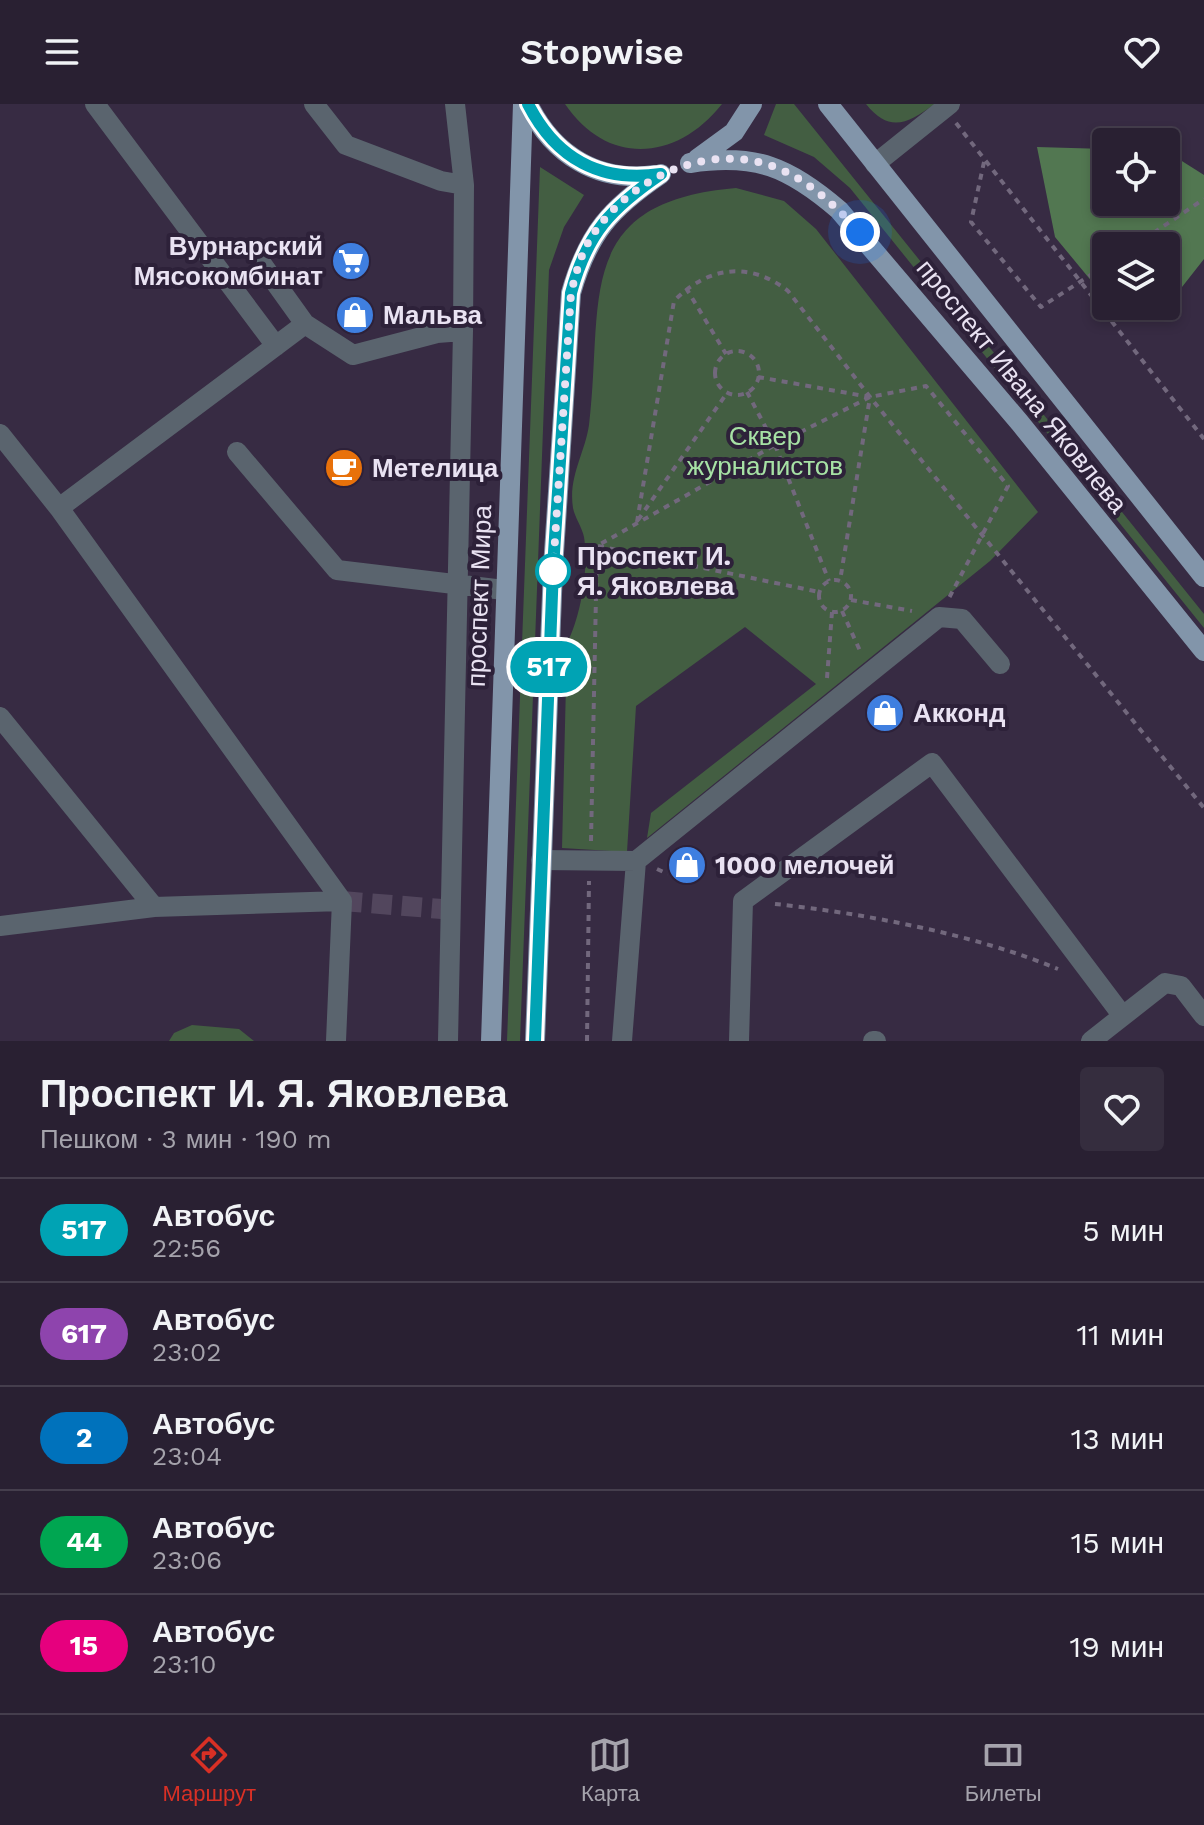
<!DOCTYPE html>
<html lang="ru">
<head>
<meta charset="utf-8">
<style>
  :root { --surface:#292032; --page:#352d3e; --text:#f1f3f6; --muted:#a5a3ac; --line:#453e4d; --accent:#d93025 }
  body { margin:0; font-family:"Work Sans",sans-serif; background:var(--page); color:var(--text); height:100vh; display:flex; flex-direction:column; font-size:30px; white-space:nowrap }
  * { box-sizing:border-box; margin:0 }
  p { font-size:26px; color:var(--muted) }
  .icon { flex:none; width:44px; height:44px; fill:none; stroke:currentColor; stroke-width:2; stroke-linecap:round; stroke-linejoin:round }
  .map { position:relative; height:937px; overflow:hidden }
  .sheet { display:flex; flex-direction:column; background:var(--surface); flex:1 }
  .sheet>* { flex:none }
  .badge { padding:0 16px; border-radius:26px; font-size:28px; line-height:52px }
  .buttons { position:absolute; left:1092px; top:24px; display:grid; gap:16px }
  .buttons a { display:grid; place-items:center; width:88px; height:88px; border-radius:8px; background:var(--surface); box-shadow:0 4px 12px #0003,0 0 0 2px var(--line); font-size:40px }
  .you { position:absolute; width:40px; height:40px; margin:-20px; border:6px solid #fff; border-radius:50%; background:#1a73e8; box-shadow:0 0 0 12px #1a73e833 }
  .map>.badge { position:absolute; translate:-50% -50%; box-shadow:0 0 0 4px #fff }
  .round { display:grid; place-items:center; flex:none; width:84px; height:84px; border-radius:8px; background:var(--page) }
  .headline { display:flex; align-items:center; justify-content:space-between; height:136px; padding:0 40px }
  h1 { font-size:38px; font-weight:600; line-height:60px }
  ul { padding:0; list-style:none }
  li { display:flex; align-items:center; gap:24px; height:104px; padding:0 40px; border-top:2px solid var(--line) }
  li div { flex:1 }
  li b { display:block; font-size:30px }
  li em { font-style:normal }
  li .badge { min-width:88px; font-weight:700; text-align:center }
  header { display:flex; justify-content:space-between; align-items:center; height:104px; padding:0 40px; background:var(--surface); font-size:36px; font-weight:600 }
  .tab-bar { display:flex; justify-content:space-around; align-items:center; height:112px; border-top:2px solid var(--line); background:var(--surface); font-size:22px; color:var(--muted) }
  .tab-bar a { display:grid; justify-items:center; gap:4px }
  .tab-bar .selected { color:var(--accent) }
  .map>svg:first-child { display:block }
  .green { fill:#435e42 }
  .forest { fill:#527751 }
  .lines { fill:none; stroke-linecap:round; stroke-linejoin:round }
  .minor-tunnel { stroke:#52465d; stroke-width:20; stroke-dasharray:20 10; stroke-linecap:butt }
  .path { stroke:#72687d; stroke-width:4; stroke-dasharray:6 6; stroke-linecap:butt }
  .minor { stroke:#5a646e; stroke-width:20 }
  .major { stroke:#8295aa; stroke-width:20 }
  .line-casing { stroke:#fff; stroke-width:18 }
  .line { stroke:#00a3b4; stroke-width:12 }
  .walk { stroke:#e9e2f2; stroke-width:8; stroke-dasharray:0 14.4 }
  .stop-dot { fill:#fff; stroke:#00a3b4; stroke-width:4 }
  .labels { text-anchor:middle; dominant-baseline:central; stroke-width:8; stroke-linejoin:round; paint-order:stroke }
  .poi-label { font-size:26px; font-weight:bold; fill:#e9e2f2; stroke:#2d2139; text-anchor:start }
  .street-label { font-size:26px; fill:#e9e2f2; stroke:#2d2139 }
  .park-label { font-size:26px; fill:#a7e2a5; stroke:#2d2139 }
  .stop-label { font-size:26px; font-weight:bold; fill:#e9e2f2; stroke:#2d2139; text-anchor:start }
</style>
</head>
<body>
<header><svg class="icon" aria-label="menu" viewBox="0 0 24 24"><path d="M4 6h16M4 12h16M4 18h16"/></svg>Stopwise<svg class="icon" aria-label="heart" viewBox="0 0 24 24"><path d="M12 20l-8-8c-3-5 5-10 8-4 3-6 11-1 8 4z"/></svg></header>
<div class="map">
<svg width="1204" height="937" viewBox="0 0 1204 937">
  <rect width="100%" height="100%" fill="#372b43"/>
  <path class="green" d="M565 0H722C677 57 608 63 565 0Z
    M776 0H794L1204 510V524L850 84 814 53 764 31Z
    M866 0H935C908 19 890 30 866 0Z
    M540 63 584 91 564 123 549 166 520 937H507Z
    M736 84 784 97 816 125 1038 408 990 457 647 734 651 709 816 580 745 523 636 602 627 748 562 744 567 539C581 512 589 464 584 433 582 423 575 414 573 404 568 373 585 349 589 321 604 198 571 98 736 84Z
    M192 921 239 925 254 937H169L174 929Z"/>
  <path class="forest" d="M1037 43 1106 45V98H1166V47L1204 71V155L1182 183 1166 184V142H1106V185H1098L1055 133Z"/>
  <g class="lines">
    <path class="minor-tunnel" d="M342 797 442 805"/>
    <path class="path" d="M956 19 1204 335
      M984 58 971 118 1041 203 1106 161
      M1134 142 1204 95
      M686 184 726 250
      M715 269a22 22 0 1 1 44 0a22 22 0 1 1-44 0Z
      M758 273 870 293 840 477
      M747 288 775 341 829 477
      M638 416 727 289
      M637 418 674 197C708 162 750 157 788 187L870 293 1204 704
      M598 442 819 488
      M819 492a16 16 0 1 1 32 0a16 16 0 1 1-32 0Z
      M851 496 912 507
      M842 507 861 549
      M827 574 832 508
      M591 737 597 442 775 341 870 293 926 282 1008 382 949 494
      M657 765 668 770
      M775 800C863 809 977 831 1058 865
      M587 937 589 777"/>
    <path class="minor" d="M95 0 276 242
      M314 0 346 41 441 77 464 81
      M875 60 950 0
      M262 160 305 220
      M0 330 59 404 342 797 336 937
      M237 348 337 466 504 486
      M59 404 305 220 353 251 437 229 463 227
      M0 613 154 803
      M541 756 636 757
      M0 822 154 803 342 797
      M448 937 463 227 464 81 455 0
      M622 937 636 757 939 513 962 515 1000 560
      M739 937 743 797 932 659 1122 911
      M873 937H876
      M1091 937 1165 879 1181 882 1204 912"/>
    <path class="major" d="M528 0C553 51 598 79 655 71
      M828 0 1204 473
      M697 55 734 28 752 0
      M690 59C756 49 789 63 839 106L1020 319 1204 547
      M491 937 523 0
      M535 937 553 464 571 189C588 129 611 104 661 70"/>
  </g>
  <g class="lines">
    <defs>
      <path id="line" d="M528 0C556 55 601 79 661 70 611 104 587 129 571 189L553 464 535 937"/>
    </defs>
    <use href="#line" class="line-casing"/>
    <use href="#line" class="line"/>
    <path class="walk" d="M553 467 571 189C576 169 581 149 592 132 632 71 715 34 784 67 814 81 837 104 860 128"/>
  </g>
  <defs>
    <symbol id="supermarket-disc" viewBox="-11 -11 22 22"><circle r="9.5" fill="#3f7fe0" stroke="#2d2139"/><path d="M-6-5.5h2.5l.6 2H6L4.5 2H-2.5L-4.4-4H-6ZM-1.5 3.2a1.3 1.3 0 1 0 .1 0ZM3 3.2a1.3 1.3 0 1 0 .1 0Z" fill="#fff"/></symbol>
    <symbol id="shop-disc" viewBox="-11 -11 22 22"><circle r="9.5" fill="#3f7fe0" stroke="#2d2139"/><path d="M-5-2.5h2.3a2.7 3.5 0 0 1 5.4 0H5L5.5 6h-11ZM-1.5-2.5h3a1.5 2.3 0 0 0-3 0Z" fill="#fff"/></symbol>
    <symbol id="cafe-disc" viewBox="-11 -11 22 22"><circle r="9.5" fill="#e8710a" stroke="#2d2139"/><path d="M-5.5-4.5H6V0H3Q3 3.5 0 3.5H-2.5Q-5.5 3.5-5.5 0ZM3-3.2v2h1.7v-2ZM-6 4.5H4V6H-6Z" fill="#fff"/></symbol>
  </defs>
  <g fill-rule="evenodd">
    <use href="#supermarket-disc" x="329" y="135" width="44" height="44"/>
    <use href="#shop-disc" x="333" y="189" width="44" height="44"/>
    <use href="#cafe-disc" x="322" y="342" width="44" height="44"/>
    <use href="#shop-disc" x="863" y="587" width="44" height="44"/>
    <use href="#shop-disc" x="665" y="739" width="44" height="44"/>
  </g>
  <circle class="stop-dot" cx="553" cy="467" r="16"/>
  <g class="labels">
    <g class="poi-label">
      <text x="323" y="142" text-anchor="end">Вурнарский<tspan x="323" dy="30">Мясокомбинат</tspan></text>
      <text x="383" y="211">Мальва</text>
      <text x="372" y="364">Метелица</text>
      <text x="913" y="609">Акконд</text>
      <text x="715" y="761">1000 мелочей</text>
    </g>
    <g class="street-label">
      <text transform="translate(1022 282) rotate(51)">проспект Ивана Яковлева</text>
      <text transform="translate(479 492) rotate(-88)">проспект Мира</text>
    </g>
    <g class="park-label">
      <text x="765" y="332">Сквер<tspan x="765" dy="30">журналистов</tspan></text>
    </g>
    <g class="stop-label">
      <text x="577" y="452">Проспект И.<tspan x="577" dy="30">Я. Яковлева</tspan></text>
    </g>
  </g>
</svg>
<div class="buttons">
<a><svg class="icon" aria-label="locate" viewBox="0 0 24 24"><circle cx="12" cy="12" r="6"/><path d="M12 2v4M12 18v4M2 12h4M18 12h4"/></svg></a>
<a><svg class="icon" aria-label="layers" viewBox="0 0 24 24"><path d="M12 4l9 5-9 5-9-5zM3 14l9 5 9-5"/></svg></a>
</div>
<div class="you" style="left:860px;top:128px"></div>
<b class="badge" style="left:549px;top:563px;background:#00a3b4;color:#fff">517</b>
</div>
<section class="sheet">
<div class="headline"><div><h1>Проспект И. Я. Яковлева</h1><p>Пешком · 3 мин · 190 m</p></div><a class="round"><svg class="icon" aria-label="heart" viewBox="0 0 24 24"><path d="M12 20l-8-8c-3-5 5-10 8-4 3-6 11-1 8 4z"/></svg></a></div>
<ul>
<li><span class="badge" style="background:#00a3b4;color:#fff">517</span><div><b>Автобус</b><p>22:56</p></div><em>5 мин</em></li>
<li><span class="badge" style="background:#8e44ad;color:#fff">617</span><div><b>Автобус</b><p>23:02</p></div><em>11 мин</em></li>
<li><span class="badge" style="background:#0072bc;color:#fff">2</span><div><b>Автобус</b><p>23:04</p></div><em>13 мин</em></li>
<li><span class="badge" style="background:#00a651;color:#fff">44</span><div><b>Автобус</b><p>23:06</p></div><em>15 мин</em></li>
<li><span class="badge" style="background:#e6007e;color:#fff">15</span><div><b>Автобус</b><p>23:10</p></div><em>19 мин</em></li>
</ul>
</section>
<nav class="tab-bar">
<a class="selected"><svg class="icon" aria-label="directions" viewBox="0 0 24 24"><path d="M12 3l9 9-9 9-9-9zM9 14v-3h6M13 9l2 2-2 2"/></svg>Маршрут</a>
<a><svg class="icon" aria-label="map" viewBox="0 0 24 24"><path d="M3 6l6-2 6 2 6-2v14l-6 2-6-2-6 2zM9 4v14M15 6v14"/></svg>Карта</a>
<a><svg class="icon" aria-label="tickets" viewBox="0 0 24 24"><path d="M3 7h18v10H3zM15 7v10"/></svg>Билеты</a>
</nav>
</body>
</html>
